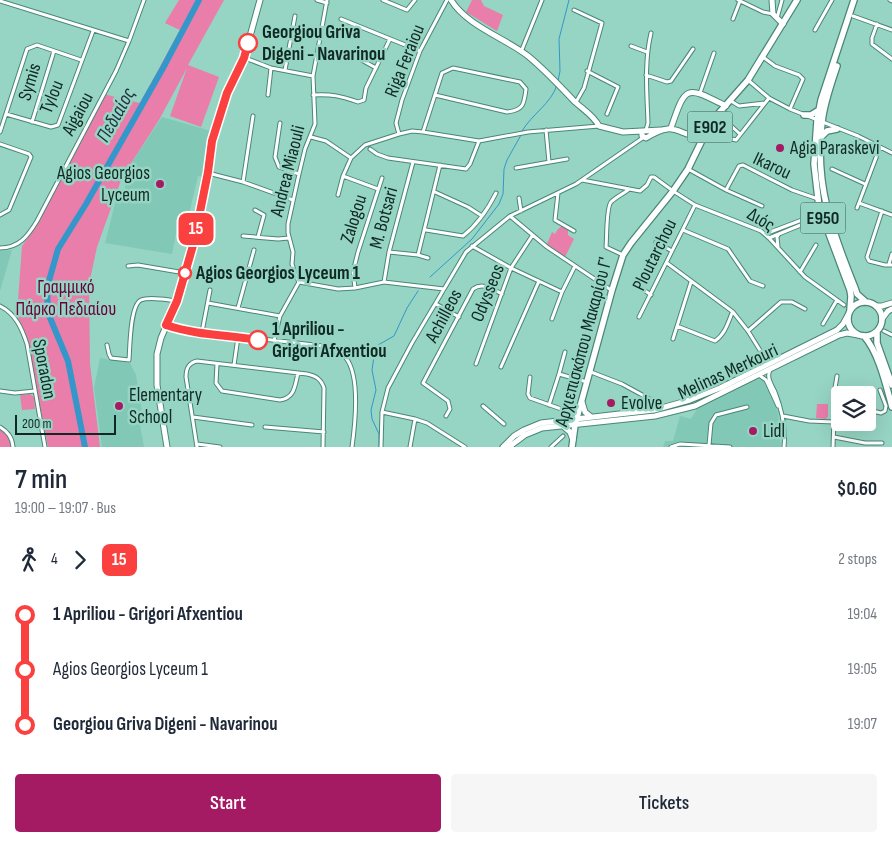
<!DOCTYPE html>
<html lang="en">
<head>
<meta charset="utf-8">
<style>
  :root { --surface:#fff; --page:#f6f6f7; --text:#1f2937; --muted:#747a83; --accent:#a51b63 }
  body { margin:0; font-family:"Sofia Sans Condensed",sans-serif; background:var(--page); color:var(--text); height:100vh; display:flex; flex-direction:column; font-size:19px; white-space:nowrap }
  * { box-sizing:border-box; margin:0 }
  p { font-size:16px; color:var(--muted) }
  .icon { flex:none; width:28px; height:28px; fill:none; stroke:currentColor; stroke-width:2; stroke-linecap:round; stroke-linejoin:round }
  .map { position:relative; height:447px; overflow:hidden }
  .sheet { display:flex; flex-direction:column; background:var(--surface); flex:1 }
  .sheet>* { flex:none }
  .badge { padding:0 10px; border-radius:8px; font-size:18px; line-height:32px }
  .fabs { position:absolute; left:831px; top:386px; display:grid; gap:10px }
  .fabs a { display:grid; place-items:center; width:45px; height:45px; border-radius:5px; background:var(--surface); box-shadow:0 5px 20px #0002; font-size:25px }
  .scale { position:absolute; left:15px; bottom:12px; width:101px; box-sizing:border-box; padding-left:5px; border:2px solid #102a23; border-top:0; font-size:14px; line-height:18px; white-space:nowrap; color:#102a23; -webkit-text-stroke:4px #96d4c3; paint-order:stroke }
  .map>.badge { position:absolute; translate:-50% -50%; box-shadow:0 0 0 2px #fff }
  .legs { display:flex; align-items:center; gap:8px; height:55px; padding:0 15px; font-size:16px }
  .legs p { margin-inline-start:auto }
  .summary { display:flex; align-items:center; justify-content:space-between; height:85px; padding:0 15px }
  h1 { font-size:28px; font-weight:600; line-height:38px }
  .cta { display:flex; gap:10px; margin-top:auto; padding:10px 15px }
  .cta a { flex:1; height:58px; border-radius:5px; background:var(--accent); color:#fff; font-size:20px; font-weight:600; line-height:58px; text-align:center }
  .cta a+a { background:var(--page); color:var(--text) }
  ul { padding:0 15px; list-style:none }
  li { display:flex; align-items:center; gap:18px; height:55px; font-size:19px }
  li i { display:grid; place-items:center; width:8px; height:100%; margin:0 6px; background:currentColor }
  li i::after { content:''; width:12px; height:12px; margin:-6px; border:4px solid; border-radius:50%; background:var(--surface) }
  li p { margin-inline-start:auto }
  li:first-child i { background:linear-gradient(#0000 50%,currentColor 0) }
  li:last-child i { background:linear-gradient(currentColor 50%,#0000 0) }
  .map>svg:first-child { display:block }
  .built { fill:#81c9b6 }
  .green { fill:#e97eaa }
  .lines { fill:none; stroke-linecap:round; stroke-linejoin:round }
  .stream { stroke:#3397ca; stroke-width:1 }
  .river { stroke:#3397ca; stroke-width:6 }
  .street-casing { stroke:#498676; stroke-width:5 }
  .secondary-casing { stroke:#498676; stroke-width:7 }
  .primary-casing { stroke:#498676; stroke-width:8 }
  .street { stroke:#fff; stroke-width:3 }
  .secondary { stroke:#fff; stroke-width:5 }
  .primary { stroke:#fff; stroke-width:5.5 }
  .line-1-casing { stroke:#fff; stroke-width:11 }
  .line-1 { stroke:#fb4040; stroke-width:8 }
  .stop-1-dot { fill:#fff; stroke:#fb4040; stroke-width:2.5 }
  .poi-dot { fill:#a51b63; stroke:#96d4c3; stroke-width:2 }
  .labels { text-anchor:middle; dominant-baseline:central; stroke-width:5; stroke-linejoin:round; paint-order:stroke }
  .shield { fill:#96d4c3; stroke:#385d53; stroke-width:1 }
  .shield-label { font-size:18px; font-weight:bold; fill:#102a23 }
  .stop-label { font-size:19px; font-weight:bold; fill:#102a23; stroke:#96d4c3; text-anchor:start }
  .street-label { font-size:19px; fill:#102a23; stroke:#96d4c3 }
  .poi-label { font-size:19px; fill:#102a23; stroke:#96d4c3; text-anchor:start }
  .park-label { font-size:19px; fill:#69003a; stroke:#96d4c3 }
  .water-label { font-size:20px; font-style:italic; fill:#203542; stroke:#96d4c3 }
</style>
</head>
<body>
<div class="map">
<svg width="892" height="447" viewBox="0 0 892 447">
  <rect width="100%" height="100%" fill="#96d4c3"/>
  <path class="built" d="M162 117 211 131 206 148 203 177 198 176 184 235 176 234 172 254 105 243 118 192H125L126 171Z
    M12 250 0 291V251Z
    M100 358 130 363 136 375 144 424 140 425 144 447H102L94 388Z
    M759 379 764 381 778 412 781 447H663L665 441H673L680 416 691 419 697 409Z"/>
  <path class="green" d="M179 0H224L188 65 219 77 201 127 170 116 187 68 159 120 126 171 120 183 97 247 89 284 90 364 100 447H48L27 339 17 315 22 246 39 222 104 94 119 98 124 97 127 100 140 103 180 30 165 23Z
    M472 0H481L484 6 503 15 497 31 466 12Z
    M562 226 568 229V235L574 239 565 257 547 244 552 232 555 234 558 229Z
    M30 394 34 397 35 409 22 410 20 395Z
    M817 404H828V416L826 419 816 418Z
    M0 429C7 433 11 439 11 447H0Z"/>
  <g class="lines">
    <path class="stream" d="M558 81 560 71 559 39 569 0
      M522 131C532 114 551 104 557 85
      M430 277 472 239 499 204 503 194 504 169 507 160 521 135
      M379 447V434L372 419 371 410 376 390 372 370 375 349 378 345 394 336 407 308 418 291"/>
    <path class="river" d="M85 447 68 361 48 313 47 288 58 249 86 204 163 68 199 0"/>
    <defs>
      <path id="street" d="M317 0 327 3
        M383 0 407 10 415 0
        M738 0 763 12 773 14
        M890 0 892 1
        M0 1 129 41
        M574 10 602 23 584 88 576 102
        M853 16 892 30
        M777 18 782 0
        M341 19 420 51
        M733 19 740 1
        M877 24 872 38V44L892 59
        M815 30 832 0
        M631 46 647 52
        M521 52 542 0
        M349 53 376 68
        M763 57 775 66 799 75 803 79 790 109
        M245 58 271 68 313 76
        M285 70 295 16
        M587 71 618 87 607 114
        M646 75 667 82 671 81 693 49
        M748 80 769 98 790 109 858 136 892 153
        M700 93 714 53
        M268 95 271 68
        M313 95C332 94 341 96 358 102L364 100 366 88 390 39
        M731 101 739 106 765 103
        M6 114 51 127 58 125 93 31
        M718 114 740 134
        M32 122 54 51
        M280 123 275 157 279 167 299 174
        M546 130 549 162
        M646 130 648 123C647 93 644 63 651 33
        M0 132 27 49 37 45 81 60
        M423 132 442 73 453 68 520 82 526 89C524 104 524 110 507 112L435 95
        M707 133 736 140 769 98
        M399 134 396 123 402 100 420 51 447 0
        M311 137 326 141 351 158
        M0 144 29 154 31 157 9 210 0 215
        M370 149 377 154 388 158 466 169 470 164 479 141
        M516 168 567 159
        M688 169 726 190 762 206
        M832 169 865 184
        M208 173 243 182 293 200
        M343 176 378 189
        M582 180 640 191 647 185 651 177H654L673 191 695 205 761 231 769 238 805 277 844 305
        M243 182 253 116
        M726 190 739 166 743 165 792 190 818 199
        M435 192 468 207 482 216
        M558 193 555 220 574 231
        M338 195 343 176 351 158 365 145 399 134 412 131 423 132 479 141 528 132 599 126
        M519 198 521 211
        M859 203 892 215
        M857 208 880 147
        M255 210 264 215 258 237
        M882 211 867 257 869 261 885 265H892
        M510 216 547 247 611 290
        M426 230 463 236C477 225 488 209 496 193
        M683 230 728 249 750 281 763 286
        M765 234 815 215 819 212V209
        M243 236 278 239 289 238
        M769 238 813 220H821L823 223
        M656 242 672 251
        M472 246 511 268 562 292
        M778 247 777 237 779 234
        M0 248C19 248 28 236 37 221L116 71 129 41 144 0
        M389 252 418 255 440 165
        M418 255 428 258
        M623 255 606 247C607 238 606 208 611 202 616 197 623 194 628 190
        M667 263 733 312 748 331 761 352
        M889 264 892 254
        M128 266 138 265 185 273
        M800 272 816 245
        M299 282 295 274 292 264 293 252 288 233V224L299 174 305 149 315 124 313 76 327 0
        M299 282 338 289 355 288 384 282 444 289
        M384 282 389 252 413 162
        M634 283 651 295
        M355 288 353 272 358 252 382 178
        M208 303 280 316
        M436 304 459 317
        M0 306C16 314 22 329 27 344L45 447
        M238 308 254 250
        M639 317 695 205
        M552 319 562 292 575 266
        M823 324 837 300
        M166 325 175 328 202 332 323 346C332 348 340 350 346 358 361 377 355 425 352 447
        M677 326 715 341C725 334 728 323 732 313
        M748 331 781 302H792L805 309
        M884 331 892 335
        M202 332 210 290
        M673 339 691 282
        M274 341 280 316 299 282
        M107 345 109 354 111 358 129 360C130 347 130 305 141 300 150 296 167 300 177 301
        M565 352 559 374 587 382
        M217 364 216 383 222 391 280 400C295 398 295 385 298 373
        M476 364 511 268 532 236
        M234 365 238 337
        M501 367 539 281
        M770 370C766 378 772 385 775 392 782 410 786 428 784 447
        M591 372 622 384 657 403
        M759 375 766 380 778 406
        M530 377 528 394 530 398 564 410
        M0 391 15 393 35 391
        M549 405 559 374
        M483 406 504 424
        M868 410 881 413 885 411 886 406 880 390
        M382 412 415 419 427 423 465 447
        M446 416 450 409 448 401 423 383 473 289C483 282 492 289 502 294
        M783 416 809 421 834 422
        M193 417 252 425
        M0 427C8 432 12 437 13 447
        M265 427 324 432
        M834 437 865 443H882
        M197 444 220 447
        M709 445 711 423 716 415 747 407
        M197 447 186 377C186 369 188 363 197 361L307 374C316 376 321 379 324 388L323 447
        M381 447 382 412 388 388 412 343 466 252 510 216 576 184 644 137
        M410 447 415 419
        M551 447 563 436
        M671 447 680 444 730 447
        M833 447 835 388 837 376"/>
      <path id="secondary" d="M451 0C467 26 505 38 528 56 545 70 560 86 575 102 584 110 594 116 599 126L623 132 661 130
        M772 0 773 14 783 24
        M671 128C686 84 686 86 726 106
        M642 132V136L646 138C676 119 675 135 704 138
        M876 306H882L892 303
        M882 319 888 311 892 309
        M582 402 585 412 591 417
        M563 426 570 432 573 440
        M167 447 157 385V354L161 338 177 301 194 242 208 173 212 141 227 93 244 58 260 0
        M503 447 514 436 524 430 541 423 654 410 690 400 720 388 837 330 843 324 848 315
        M509 447 525 435 542 428 655 416 695 406 839 335 847 333 858 335"/>
      <path id="primary" d="M837 66C831 84 824 103 822 122 814 185 832 231 855 288L857 294 866 302
        M804 115H811L819 110
        M821 137 827 131 837 129
        M848 319a17 17 0 1 1 34 0a17 17 0 1 1-34 0Z
        M850 310 851 296 850 290 819 207 814 164 817 121 821 100 854 0
        M877 332V343L892 385
        M864 336C879 353 886 385 892 407
        M572 447 575 425 612 290 623 255 631 243 673 191 688 169 706 132 718 114 748 80 797 0"/>
    </defs>
    <use href="#street" class="street-casing"/>
    <use href="#secondary" class="secondary-casing"/>
    <use href="#primary" class="primary-casing"/>
    <use href="#street" class="street"/>
    <use href="#secondary" class="secondary"/>
    <use href="#primary" class="primary"/>
  </g>
  <g class="lines">
    <defs>
      <path id="line-1" d="M248 43 244 58 227 93 212 141 208 172 194 242 177 301 166 325C195 335 228 335 258 340"/>
    </defs>
    <use href="#line-1" class="line-1-casing"/>
    <use href="#line-1" class="line-1"/>
  </g>
  <g class="stop-1-dot">
    <circle cx="248" cy="43" r="9"/>
    <circle cx="185" cy="273" r="6"/>
    <circle cx="258" cy="340" r="9"/>
  </g>
  <g class="poi-dot">
    <circle cx="780" cy="148" r="5"/>
    <circle cx="160" cy="184" r="5"/>
    <circle cx="611" cy="403" r="5"/>
    <circle cx="119" cy="406" r="5"/>
    <circle cx="753" cy="431" r="5"/>
  </g>
  <g class="labels">
    <g class="shield">
      <rect x="687.5" y="111.5" width="45" height="31" rx="4"/>
      <rect x="800.5" y="202.5" width="45" height="31" rx="4"/>
    </g>
    <g class="shield-label">
      <text x="710" y="127">E902</text>
      <text x="823" y="218">E950</text>
    </g>
    <g class="stop-label">
      <text x="262" y="32">Georgiou Griva<tspan x="262" dy="22">Digeni - Navarinou</tspan></text>
      <text x="196" y="273">Agios Georgios Lyceum 1</text>
      <text x="272" y="329">1 Apriliou -<tspan x="272" dy="22">Grigori Afxentiou</tspan></text>
    </g>
    <g class="street-label">
      <text transform="translate(405 61) rotate(-68)">Riga Feraiou</text>
      <text transform="translate(30 82) rotate(-73)">Symis</text>
      <text transform="translate(52 97) rotate(-68)">Tylou</text>
      <text transform="translate(78 114) rotate(-62)">Aigaiou</text>
      <text transform="translate(772 166) rotate(25)">Ikarou</text>
      <text transform="translate(288 171) rotate(-76)">Andrea Miaouli</text>
      <text transform="translate(384 218) rotate(-75)">M. Botsari</text>
      <text transform="translate(354 219) rotate(-73)">Zalogou</text>
      <text transform="translate(761 220) rotate(31)">Διός</text>
      <text transform="translate(655 255) rotate(-64)">Ploutarchou</text>
      <text transform="translate(488 293) rotate(-68)">Odysseos</text>
      <text transform="translate(444 316) rotate(-62)">Achilleos</text>
      <text transform="translate(584 342) rotate(-75)">Αρχιεπισκόπου Μακαρίου Γ'</text>
      <text transform="translate(44 369) rotate(79)">Sporadon</text>
      <text transform="translate(728 372) rotate(-25)">Melinas Merkouri</text>
    </g>
    <g class="poi-label">
      <text x="790" y="148">Agia Paraskevi</text>
      <text x="150" y="173" text-anchor="end">Agios Georgios<tspan x="150" dy="22">Lyceum</tspan></text>
      <text x="129" y="395">Elementary<tspan x="129" dy="22">School</tspan></text>
      <text x="621" y="403">Evolve</text>
      <text x="763" y="431">Lidl</text>
    </g>
    <g class="park-label">
      <text x="66" y="287">Γραμμικό<tspan x="66" dy="22">Πάρκο Πεδιαίου</tspan></text>
    </g>
    <g class="water-label">
      <text transform="translate(116 115) rotate(-61)">Πεδιαίος</text>
    </g>
  </g>
</svg>
<div class="fabs">
<a><svg class="icon" aria-label="layers" viewBox="0 0 24 24"><path d="M12 4l9 5-9 5-9-5zM3 14l9 5 9-5"/></svg></a>
</div>
<div class="scale">200 m</div>
<b class="badge" style="left:196px;top:229px;background:#fb4040;color:#fff">15</b>
</div>
<section class="sheet">
<div class="summary"><div><h1>7 min</h1><p>19:00 – 19:07 · Bus</p></div><b>$0.60</b></div>
<div class="legs"><svg class="icon" aria-label="walk" viewBox="0 0 24 24"><circle cx="13" cy="4" r="2"/><path d="M13 8l-2 6 4 7M11 14l-3 7M7 12l3-4h3l4 4"/></svg>4<svg class="icon" aria-label="forward" viewBox="0 0 24 24"><path d="M9 5l7 7-7 7"/></svg><b class="badge" style="background:#fb4040;color:#fff">15</b><p>2 stops</p></div>
<ul>
<li><i style="color:#fb4040"></i><b>1 Apriliou - Grigori Afxentiou</b><p>19:04</p></li>
<li><i style="color:#fb4040"></i><span>Agios Georgios Lyceum 1</span><p>19:05</p></li>
<li><i style="color:#fb4040"></i><b>Georgiou Griva Digeni - Navarinou</b><p>19:07</p></li>
</ul>
<div class="cta"><a>Start</a><a>Tickets</a></div>
</section>
</body>
</html>
